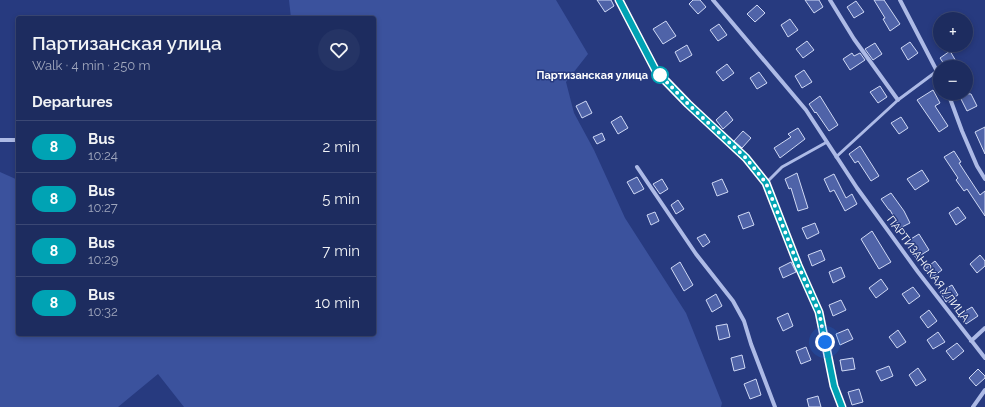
<!DOCTYPE html>
<html lang="en">
<head>
<meta charset="utf-8">
<style>
  :root { --surface:#1d2c5f; --page:#253465; --text:#f1f3f6; --muted:#a0a7bd; --line:#3b4874 }
  body { margin:0; font-family:Raleway,sans-serif; background:var(--page); color:var(--text); height:100vh; display:flex; flex-direction:column; font-size:15px; white-space:nowrap }
  * { box-sizing:border-box; margin:0 }
  p { font-size:13px; color:var(--muted) }
  .icon { flex:none; width:22px; height:22px; fill:none; stroke:currentColor; stroke-width:2; stroke-linecap:round; stroke-linejoin:round }
  .map { position:relative; flex:1; overflow:hidden }
  .details { position:absolute; left:16px; top:16px; width:360px; height:320px; display:flex; flex-direction:column; background:var(--surface); border-radius:4px; box-shadow:0 2px 6px #0003,0 0 0 1px var(--line) }
  .details>* { flex:none }
  .badge { padding:0 8px; border-radius:13px; font-size:14px; line-height:26px }
  .buttons { position:absolute; left:933px; top:12px; display:grid; gap:8px }
  .buttons a { display:grid; place-items:center; width:40px; height:40px; border-radius:50%; background:var(--surface); box-shadow:0 2px 6px #0003,0 0 0 1px var(--line); font-size:20px }
  .you { position:absolute; width:20px; height:20px; margin:-10px; border:3px solid #fff; border-radius:50%; background:#1a73e8; box-shadow:0 0 0 6px #1a73e833 }
  .map>.badge { position:absolute; translate:-50% -50%; box-shadow:0 0 0 2px #fff }
  h2 { padding:0 16px; font-size:15px; line-height:36px }
  .round { display:grid; place-items:center; flex:none; width:42px; height:42px; border-radius:21px; background:var(--page) }
  .headline { display:flex; align-items:center; justify-content:space-between; height:68px; padding:0 16px }
  h1 { font-size:19px; font-weight:600; line-height:30px }
  ul { padding:0; list-style:none }
  li { display:flex; align-items:center; gap:12px; height:52px; padding:0 16px; border-top:1px solid var(--line) }
  li div { flex:1 }
  li b { display:block; font-size:15px }
  li em { font-style:normal }
  li .badge { min-width:44px; font-weight:700; text-align:center }
  .map>svg:first-child { display:block }
  .green { fill:#3b529d }
  .building { fill:#4f63a8; stroke:#d0d9f5 }
  .lines { fill:none; stroke-linecap:round; stroke-linejoin:round }
  .lane { stroke:#adbae6; stroke-width:3 }
  .street { stroke:#adbae6; stroke-width:4 }
  .line-casing { stroke:#fff; stroke-width:9 }
  .line { stroke:#00a3b4; stroke-width:6 }
  .walk { stroke:#fff; stroke-width:4; stroke-dasharray:0 7.2 }
  .stop-dot { fill:#fff; stroke:#00a3b4; stroke-width:2 }
  .labels { text-anchor:middle; dominant-baseline:central; stroke-width:3; stroke-linejoin:round; paint-order:stroke }
  .stop-label { font-size:11px; font-weight:bold; fill:#fff; stroke:#273a7f; text-anchor:end }
  .street-label { font-size:11px; fill:#fff; stroke:#273a7f }
</style>
</head>
<body>
<div class="map">
<svg width="985" height="407" viewBox="0 0 985 407">
  <rect width="100%" height="100%" fill="#273a7f"/>
  <path class="green" d="M289 0H556L588 54 566 82 574 113 594 150 625 218 686 313 722 403 721 407H184L158 374 118 407H0V172L18 180V334H374V18H291Z"/>
  <path class="building" d="M597 0H611L614 6 605 12Z
    M693 0H700L706 7 698 14 689 4Z
    M805 0H819L823 7 814 13Z
    M874 0H884L900 24 890 31 883 19 885 18Z
    M856 1 864 12 854 18 847 7Z
    M757 5 765 13 755 22 747 14Z
    M790 19 798 30 788 37 781 25Z
    M666 21 676 36 663 44 653 29Z
    M719 24 727 35 718 41 710 30Z
    M807 41 814 50 803 58 796 49Z
    M910 42 918 53 908 60 901 48Z
    M875 43 882 54 873 60 865 49Z
    M687 45 692 55 680 62 675 52Z
    M950 51 957 63 951 67H946L940 58Z
    M852 53 854 56 860 53 865 60 850 70 843 59Z
    M727 64 734 73 723 81 716 72Z
    M804 70 812 82 802 88 795 76Z
    M759 72 767 83 757 89 750 78Z
    M880 86 887 97 878 103 870 92Z
    M933 90 940 103 935 106 948 126 939 132 917 100Z
    M958 93 971 94 977 106 967 111Z
    M820 96 838 125 829 131 816 112 815 113 809 104Z
    M586 101 592 113 582 118 576 106Z
    M726 111 733 120 723 129 716 120Z
    M621 116 628 128 618 134 611 122Z
    M901 117 908 128 899 134 891 123Z
    M985 127V154L975 132Z
    M798 128 805 139 780 158 774 148 791 137 788 134Z
    M743 131 751 138 742 148 734 141Z
    M602 133 605 140 597 144 593 137Z
    M860 146 879 176 871 181 858 161 855 163 849 154Z
    M954 151 961 162 959 163 980 195 985 191V216L967 189 964 191 956 180 958 178 944 157Z
    M922 170 929 181 915 190 907 179Z
    M797 173 808 208 798 211 791 188 789 189 785 179Z
    M834 174 846 198 852 194 857 204 845 211 834 190 830 192 824 179Z
    M637 177 644 189 634 194 627 182Z
    M662 179 668 189 660 194 653 184Z
    M722 179 728 192 717 196 712 183Z
    M891 193 904 211 910 223 900 228 890 210H889L881 199Z
    M678 200 684 209 676 214 671 205Z
    M958 207 966 218 956 225 949 213Z
    M655 212 659 221 651 225 647 215Z
    M749 212 754 225 743 229 738 216Z
    M815 223 819 233 807 239 802 228Z
    M872 231 891 262 879 269 861 239Z
    M705 234 710 242 703 247 697 238Z
    M919 234 929 250 916 258 906 242Z
    M821 250 825 260 812 266 808 255Z
    M980 255 985 261V266L977 273 970 264Z
    M935 261 942 270 931 278 925 269Z
    M680 262 693 285 684 291 671 268Z
    M791 262 796 272 783 278 779 268Z
    M841 267 845 277 833 283 829 272Z
    M881 279 888 289 876 298 869 288Z
    M952 285 958 295 946 302 940 292Z
    M913 287 920 296 909 304 902 294Z
    M716 294 722 306 712 312 706 300Z
    M841 300 846 310 833 316 829 305Z
    M972 307 978 316 966 324 960 314Z
    M929 310 937 321 928 328 920 317Z
    M788 313 793 326 783 331 777 318Z
    M727 324 730 337 719 340 716 326Z
    M848 329 853 339 840 345 836 334Z
    M898 330 906 342 897 348 889 337Z
    M938 332 945 342 933 349 927 340Z
    M957 343 964 351 953 360 946 351Z
    M806 347 811 360 801 364 796 351Z
    M742 355 745 368 734 371 731 358Z
    M853 358 855 369 842 371 840 360Z
    M889 366 893 376 881 381 876 371Z
    M918 368 926 380 916 386 909 375Z
    M978 369 985 376V378L976 386 969 378Z
    M756 379 761 395 750 399 744 384Z
    M859 389 863 402 852 405 848 392Z
    M818 396 821 407H809L807 399Z"/>
  <g class="lines">
    <path class="lane" d="M836 157 898 100 937 71
      M766 183 782 167 827 142"/>
    <path class="street" d="M619 0 656 71 688 104 746 158 766 183 799 265 819 312 834 386 842 407
      M713 0 806 110 857 188 918 272 985 358
      M830 0 854 39 898 100
      M900 0 940 77
      M948 93 962 131 977 166 985 179
      M0 140H18
      M637 167 696 254 733 301 744 321 751 344 775 407
      M971 341 985 328
      M973 407 985 390"/>
  </g>
  <g class="lines">
    <defs>
      <path id="line" d="M619 0 656 71 688 104 746 158 766 183 798 265 819 312 834 386 842 407"/>
    </defs>
    <use href="#line" class="line-casing"/>
    <use href="#line" class="line"/>
    <path class="walk" d="M660 75 656 71 688 104 746 158 766 183 798 265 819 312 825 342"/>
  </g>
  <circle class="stop-dot" cx="660" cy="75" r="8"/>
  <g class="labels">
    <g class="stop-label">
      <text x="648" y="75">Партизанская улица</text>
    </g>
    <g class="street-label">
      <text transform="translate(928 269) rotate(53)">ПАРТИЗАНСКАЯ УЛИЦА</text>
    </g>
  </g>
</svg>
<div class="buttons">
<a>+</a>
<a>−</a>
</div>
<div class="you" style="left:825px;top:342px"></div>
<section class="details">
<div class="headline"><div><h1>Партизанская улица</h1><p>Walk · 4 min · 250 m</p></div><a class="round"><svg class="icon" aria-label="heart" viewBox="0 0 24 24"><path d="M12 20l-8-8c-3-5 5-10 8-4 3-6 11-1 8 4z"/></svg></a></div>
<h2>Departures</h2>
<ul>
<li><span class="badge" style="background:#00a3b4;color:#fff">8</span><div><b>Bus</b><p>10:24</p></div><em>2 min</em></li>
<li><span class="badge" style="background:#00a3b4;color:#fff">8</span><div><b>Bus</b><p>10:27</p></div><em>5 min</em></li>
<li><span class="badge" style="background:#00a3b4;color:#fff">8</span><div><b>Bus</b><p>10:29</p></div><em>7 min</em></li>
<li><span class="badge" style="background:#00a3b4;color:#fff">8</span><div><b>Bus</b><p>10:32</p></div><em>10 min</em></li>
</ul>
</section>
</div>
</body>
</html>
